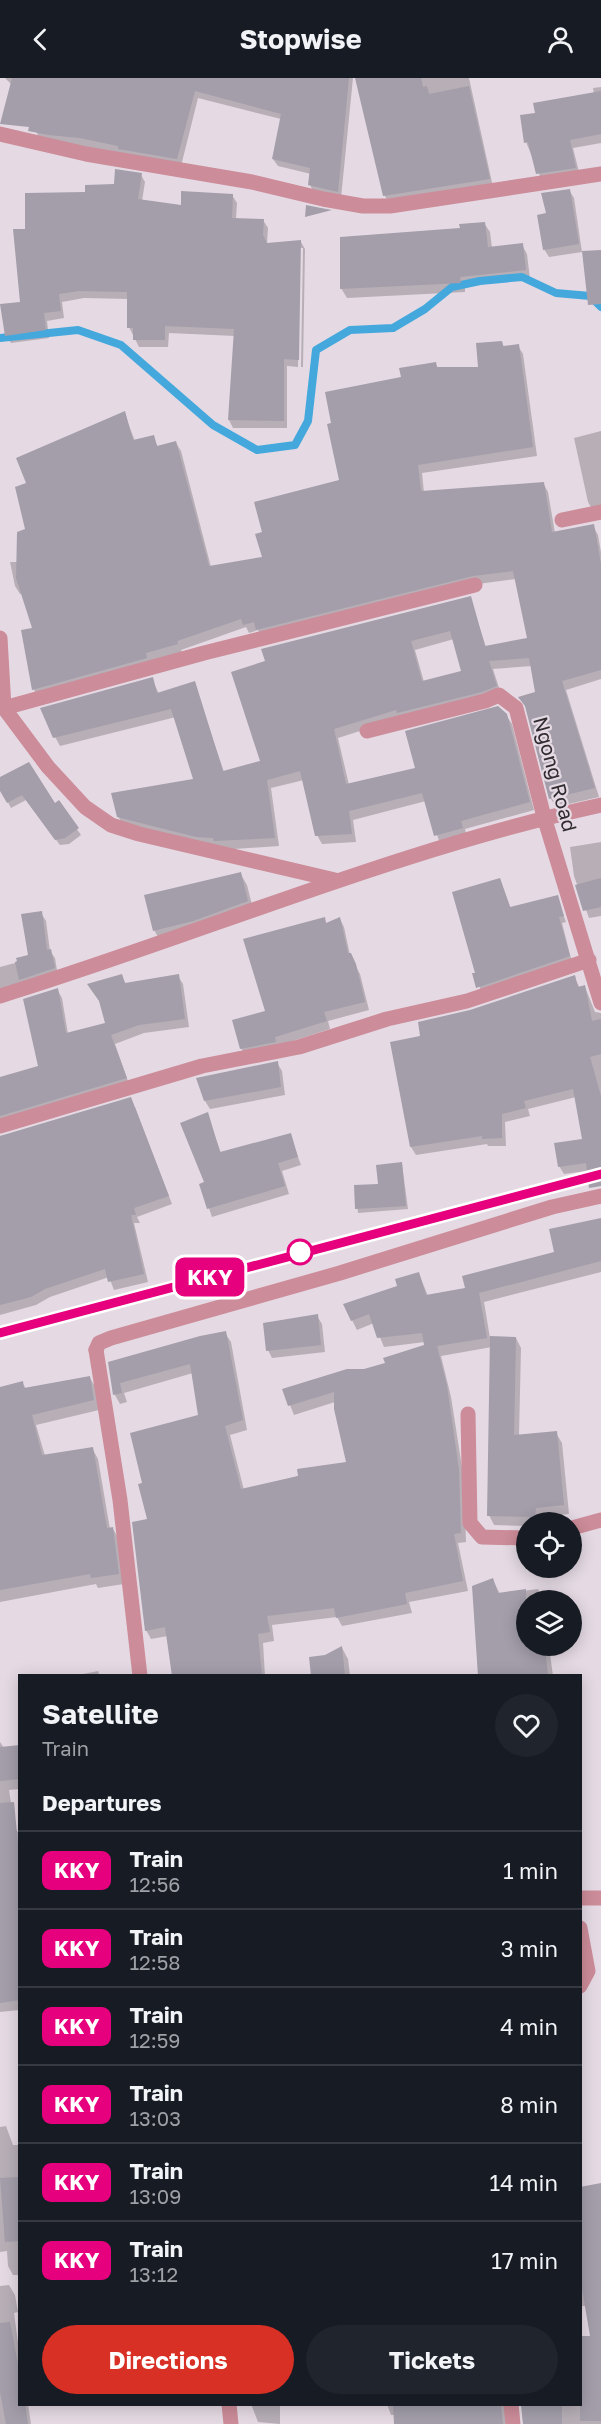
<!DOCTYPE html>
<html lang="en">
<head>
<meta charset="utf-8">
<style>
  :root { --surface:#171b24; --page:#20242c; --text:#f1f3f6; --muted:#9ea1a6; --line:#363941; --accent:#d93025 }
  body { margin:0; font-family:"Golos Text",sans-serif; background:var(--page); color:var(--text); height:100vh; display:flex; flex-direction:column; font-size:22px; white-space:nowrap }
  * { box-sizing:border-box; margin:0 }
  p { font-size:20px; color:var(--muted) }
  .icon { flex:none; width:33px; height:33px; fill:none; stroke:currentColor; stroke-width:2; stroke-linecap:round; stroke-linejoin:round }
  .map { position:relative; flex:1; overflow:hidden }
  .panel { position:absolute; left:18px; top:1596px; width:564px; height:732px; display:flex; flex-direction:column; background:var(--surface); border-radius:0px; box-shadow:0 3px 15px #0003 }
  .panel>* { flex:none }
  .badge { padding:0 12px; border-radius:9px; font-size:21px; line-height:39px }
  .tools { position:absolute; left:516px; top:1434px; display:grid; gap:12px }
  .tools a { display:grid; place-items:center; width:66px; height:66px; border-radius:50%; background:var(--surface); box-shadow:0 3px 15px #0003; font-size:30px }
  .map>.badge { position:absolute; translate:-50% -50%; box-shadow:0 0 0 3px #fff }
  h2 { padding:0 24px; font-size:22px; line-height:54px }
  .round { display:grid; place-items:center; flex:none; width:63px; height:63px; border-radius:32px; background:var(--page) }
  .head { display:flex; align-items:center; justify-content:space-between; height:102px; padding:0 24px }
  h1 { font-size:28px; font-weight:700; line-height:45px }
  .primary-button { display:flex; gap:12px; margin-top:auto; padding:12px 24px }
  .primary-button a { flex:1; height:69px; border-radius:36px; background:var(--accent); color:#fff; font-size:24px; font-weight:700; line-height:69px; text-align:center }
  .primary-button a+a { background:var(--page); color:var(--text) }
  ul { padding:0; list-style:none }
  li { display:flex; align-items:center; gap:18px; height:78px; padding:0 24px; border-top:2px solid var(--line) }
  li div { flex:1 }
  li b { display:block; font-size:22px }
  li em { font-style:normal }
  li .badge { min-width:66px; font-weight:700; text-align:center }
  header { display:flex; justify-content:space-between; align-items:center; height:78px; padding:0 24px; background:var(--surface); font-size:27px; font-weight:700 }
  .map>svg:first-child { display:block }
  .shadow { fill:#0003; fill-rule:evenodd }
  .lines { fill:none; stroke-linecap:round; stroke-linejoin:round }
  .stream { stroke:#45a8dd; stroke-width:8 }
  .building { fill:#a39eaa; fill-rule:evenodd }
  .pedestrian { stroke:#cc8c99; stroke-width:15 }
  .minor { stroke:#cc8c99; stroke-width:15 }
  .rail { stroke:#888087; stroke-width:4.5; stroke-dasharray:9 4.5; stroke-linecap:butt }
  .line-casing { stroke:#fff; stroke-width:14 }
  .line { stroke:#e6007e; stroke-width:9 }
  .stop-dot { fill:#fff; stroke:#e6007e; stroke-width:3 }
  .labels { text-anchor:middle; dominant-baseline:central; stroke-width:4.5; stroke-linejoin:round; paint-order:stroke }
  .street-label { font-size:20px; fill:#2f2b2f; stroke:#e5dae4 }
</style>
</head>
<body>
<header><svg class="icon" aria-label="back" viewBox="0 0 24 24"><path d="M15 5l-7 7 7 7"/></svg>Stopwise<svg class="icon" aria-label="person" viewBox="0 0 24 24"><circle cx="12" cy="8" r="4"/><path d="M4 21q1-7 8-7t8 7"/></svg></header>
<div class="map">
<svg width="601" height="2346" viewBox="0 0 601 2346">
  <rect width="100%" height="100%" fill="#e5dae4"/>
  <path class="shadow" d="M5 0H353L341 120 314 115 310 107 311 96 278 88 273 81 281 41 198 20 181 88 40 61 12 7Z
    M357 0H469L493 109 389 125 385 118Z
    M601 9V65L573 70 580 98 542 103 526 64 537 36 594 16 593 10Z
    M141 97 145 104 142 123 182 128 232 117 237 125 236 141 263 142 268 150 267 166 301 164 305 171 303 289H301L303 170H300L298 289 287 288V350H233L229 342 235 258 169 255 168 269H139L129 249V221L84 220 62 224 64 240 47 243 49 260 11 265 6 258 21 225 26 153 86 115Z
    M569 112 574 120 582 174 549 179 544 171 548 136Z
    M484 145 490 154 492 170 522 167 527 176 530 201 465 208V214L347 220 341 210 461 151Z
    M502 264 504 269 518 268 523 276 537 378 422 395 424 415 543 405 548 414 555 455 593 448 598 457 601 474V601L566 612 599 719 556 729 551 721 528 632 520 620 537 615 532 588 493 591 501 616 401 640 338 660 349 707 417 691 506 637 512 646 534 732 465 751 467 759 440 766 426 723 353 742 356 764 322 766 317 757 304 702 271 710 279 768 220 772 123 747 118 738 195 702 176 639 60 668 55 659 152 601 159 616 194 605 224 694 262 684 233 595 470 520 486 569 529 562 516 501 478 506 262 560 258 552 249 555 246 549 181 572 182 574 39 620 34 612 22 553 34 551 23 516H20L15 508 10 484H18L27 452 28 406 124 335 135 363 153 359 158 369 176 365 181 373 211 489 263 481 264 455 340 403 402 300 435 285 438 291H480ZM454 561 462 594 424 604 415 572Z
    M601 353V429L592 431 588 424 574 360Z
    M0 701 54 727 58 724 81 757 69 766 60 767 26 722 11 730 0 709Z
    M601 764V838L589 840 574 798 570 769Z
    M240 795 247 807 254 835 161 864 154 852Z
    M500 801 511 831 557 819 566 844 562 845 572 884 481 915 477 896Z
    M41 835 46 843 50 873 55 880 58 898 0 913V889L19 884 30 878Z
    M324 841 327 846 340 841 344 849 350 877 360 896 369 932 328 943 330 951 246 978 241 970Z
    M121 898 126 906 178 898 183 906 189 949 144 955 115 966 130 1009 0 1049V1001L40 989 57 911 62 920 68 956 107 946Z
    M574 899 580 910 585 909 595 934 601 935V1091L564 1096 559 1088 584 1062 576 1019 528 1031 530 1038 505 1044 506 1068H488L487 1066 416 1077 411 1069 422 960 470 934Z
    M277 985 282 993 285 1017 210 1031 205 1023Z
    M135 1029 172 1126 137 1139 140 1145H134L148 1204 114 1212 109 1199 50 1219 36 1227 0 1237V1058Z
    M207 1036 221 1075 290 1057 301 1087 282 1093 289 1116 212 1139 201 1107 206 1105Z
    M402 1086 408 1131 358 1135 355 1108 380 1107Z
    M601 1141V1194L484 1224 490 1260H516L521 1270 519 1358 556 1355 562 1365 569 1436 540 1439V1444H526V1448L494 1447 489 1437 492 1269 441 1278 451 1319 464 1402 466 1464 458 1465 468 1513 409 1524 412 1535 342 1548 337 1539 272 1547 274 1563 263 1565 265 1598H174L168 1558 151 1561 146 1552 149 1442 144 1406 200 1338 193 1295 124 1315 127 1324 120 1326 115 1317 110 1285 225 1255 231 1264 247 1352 230 1357 244 1412 348 1385 335 1324 294 1337 284 1312 387 1286 426 1268 425 1264 384 1269 374 1245 357 1252 352 1242 419 1196 428 1218 466 1211 556 1175Z
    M317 1238 322 1246 325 1274 272 1280 268 1272Z
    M90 1300 96 1310 99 1332 36 1347 45 1378 92 1370 98 1381 110 1451H113L119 1461 124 1506 98 1510 96 1506 0 1524V1310L22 1304 26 1311Z
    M493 1502 500 1516 538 1511 544 1522H526V1568H549L553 1598H480Z
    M342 1570 348 1581 350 1598H313L326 1579Z
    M98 1593 100 1598H73Z
    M0 1664 4 1670 20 1668V1711L9 1712 15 1750 20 1757V1932L0 1934Z
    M6 2048 13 2067H20V2197H13L8 2188 7 2173 0 2174V2049Z
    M580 2110H601V2346H523L522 2326H580L592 2260 587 2228H580Z
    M9 2207 15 2217 18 2234 14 2235 20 2279V2326H28L31 2346H0V2208Z
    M251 2326H280V2346L258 2344Z
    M387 2326H510L506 2346H396L395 2337H391Z"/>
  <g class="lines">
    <path class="stream" d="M0 260 78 252 121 267 213 347 257 372 295 367 308 343 316 272 350 252 393 250 425 231 452 209 480 203 522 199 556 215 590 218 601 229"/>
  </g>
  <path class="building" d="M12 0H349L338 114 308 107 310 90 272 81 281 36 195 13 177 81 118 71V68L80 60 49 57 28 53 29 49 0 46Z
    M355 0H421L423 9 427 8 429 16 469 8 490 101 383 118Z
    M601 13V56L570 62 576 90 536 96 528 64 524 65 520 37 535 35 533 25Z
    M115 91 142 95 138 121 181 127V113L233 116 232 140 264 141 263 157 267 165 301 162 299 282 284 281V343L228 342 234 251 165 248V262H133V250H127V214L79 213 59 216 61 233 44 235 46 252 5 258 0 226 20 224 13 151H25V115L85 114V107L114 106Z
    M570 111 579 166 543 172 537 137 546 135 541 115Z
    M306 127 321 130 332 132 305 139Z
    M485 144 488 169 523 165 526 192 460 199 461 205 340 211V159L460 150 459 146Z
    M601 172V226L588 227 582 173Z
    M502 263 503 268 519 266 533 369 418 387 421 413 544 404 552 454 594 446 601 486V592L562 603 595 710 549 721 525 628 518 619 535 614 529 580 489 583 497 608 482 614 397 635 396 632 334 651 346 706 415 690 405 653 498 628 507 636 530 724 461 743 463 750 434 758 422 715 349 733 352 756 315 758 300 693 267 702 275 760 214 763 213 760 196 759 117 739 111 715 193 701 171 631 53 660 40 630 153 599 157 615 195 603 223 693 260 683 231 594 265 583 261 571 471 518 485 568 527 560 513 493 473 498 256 552 254 544 243 547 241 541 177 563 178 566 146 575 147 580 32 612 21 552 32 550 16 500 17 454 25 451 15 409 26 405 16 380 125 333 133 362 154 357 157 368 176 363 209 488 262 479 255 456 262 454 254 424 339 402 327 346 331 345 325 314 401 299 399 290 436 284 437 289H478L476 265ZM450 553 461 593 422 603 411 563Z
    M29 684 55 725 59 722 79 750 65 760 55 762 22 717 7 725 0 713V699Z
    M241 794 248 823 193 843 153 853 144 817Z
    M500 800 510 829 558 817 564 838 559 839 570 878 476 910 472 895H475L452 814Z
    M601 800V829L583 833 575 807Z
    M42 833 47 872 51 871 55 890 19 902 15 884 17 883 16 880 28 877 21 836Z
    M325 839 326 845 340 839 348 875H351L356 886 365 924 324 934 327 943 275 959 276 964 240 971 232 942 265 933 243 861Z
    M122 896 125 905 179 896 185 941 139 947 111 957 127 1000 0 1038V999L38 988 23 921 58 910 66 955 105 945 99 923 87 906Z
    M575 897 578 909 585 907 592 943 601 941V976L590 979 601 1018V1108L589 1110 586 1085 558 1089 554 1065 582 1061 573 1011 524 1023 526 1030 502 1036V1060L482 1061V1058L410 1069 390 964 420 958 418 944 470 932Z
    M278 983 281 1009 204 1023 196 1000Z
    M131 1019 169 1118 134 1130 136 1137H131L144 1196 108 1204 105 1191 45 1211 31 1219 0 1227V1058Z
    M208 1034 220 1074 291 1055 298 1079 278 1085 285 1108 207 1131 199 1106 204 1104 180 1045Z
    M402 1084 406 1128 355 1131 354 1107 378 1106 376 1087Z
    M601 1140V1183L479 1215 487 1260 437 1268 447 1308 459 1392 461 1455 454 1456 463 1503 405 1515 407 1526 336 1540 334 1530 267 1538 270 1554 258 1556 262 1598H172L165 1549 145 1553 132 1444 147 1441 138 1406 142 1405 130 1355 198 1337 190 1286 120 1305 122 1315 113 1317 108 1284 200 1258 226 1253 243 1342 225 1348 241 1411 298 1398 297 1391 346 1384 334 1331V1314L288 1328 282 1311 347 1291H364L385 1285 383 1280 424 1267 422 1255 377 1260 369 1236 351 1243 343 1226 397 1208 395 1201 419 1194 426 1217 465 1210 462 1198 554 1174 549 1151Z
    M318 1236 321 1267 266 1273 263 1245Z
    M490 1258 516 1259 514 1357 557 1353 564 1427 536 1430 535 1439 487 1438Z
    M90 1298 94 1322 32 1337 42 1377 93 1369 107 1450 113 1449 119 1496 91 1500 90 1496 0 1512V1309L23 1303 24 1310Z
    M493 1500 498 1515 526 1511V1568H545L548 1598H478L472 1508Z
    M342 1568 345 1598H311L309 1579 325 1577Z
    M20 1667V1701L0 1703V1669Z
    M14 1724 20 1786V1922L0 1925V1725Z
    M20 2099V2163L5 2164 0 2100Z
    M601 2105V2343H580V2258H590L580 2199V2109Z
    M10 2244 20 2297V2326H25L28 2346H6L0 2314V2245Z
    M393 2326 501 2327 503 2346H394Z
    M521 2327H562V2346H523Z"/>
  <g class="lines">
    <path class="pedestrian" d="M96 1272 99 1265 111 1260 340 1195 552 1129 601 1118"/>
    <path class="minor" d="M0 56 86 76 252 104 323 121 363 128H390L601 96
      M562 442 601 434
      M0 560 4 630 48 689 85 729 111 747 139 756 335 802
      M4 630 204 575 475 507
      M367 653 485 623 499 617 516 630 544 739 601 925
      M0 918C201 856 395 772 601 727
      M0 1048 202 988 299 969 387 941 467 923 589 882
      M96 1272 120 1422 140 1598
      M468 1336 470 1445 482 1459 526 1460
      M572 1450 601 1442
      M580 1820H601
      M580 1850 588 1893 580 1908
      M229 2326 231 2346
      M511 2326 513 2346"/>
    <path class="rail" d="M0 1255 601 1096"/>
  </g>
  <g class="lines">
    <defs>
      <path id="line" d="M0 1255 601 1096"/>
    </defs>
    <use href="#line" class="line-casing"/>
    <use href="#line" class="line"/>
  </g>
  <circle class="stop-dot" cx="300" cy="1174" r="12"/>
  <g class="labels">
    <g class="street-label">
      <text transform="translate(556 696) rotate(75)">Ngong Road</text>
    </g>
  </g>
</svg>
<div class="tools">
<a><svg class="icon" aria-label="locate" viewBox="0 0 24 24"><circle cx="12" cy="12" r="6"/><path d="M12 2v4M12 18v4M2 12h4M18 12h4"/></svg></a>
<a><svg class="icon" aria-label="layers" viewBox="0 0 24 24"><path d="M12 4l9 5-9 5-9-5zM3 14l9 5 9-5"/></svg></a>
</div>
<b class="badge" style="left:210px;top:1199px;background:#e6007e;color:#fff">KKY</b>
<section class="panel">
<div class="head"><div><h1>Satellite</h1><p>Train</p></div><a class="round"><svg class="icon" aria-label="heart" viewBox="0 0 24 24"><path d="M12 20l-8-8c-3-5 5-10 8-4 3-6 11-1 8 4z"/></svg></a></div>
<h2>Departures</h2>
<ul>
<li><span class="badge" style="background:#e6007e;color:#fff">KKY</span><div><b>Train</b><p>12:56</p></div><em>1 min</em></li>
<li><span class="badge" style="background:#e6007e;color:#fff">KKY</span><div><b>Train</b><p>12:58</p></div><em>3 min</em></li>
<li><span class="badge" style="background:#e6007e;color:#fff">KKY</span><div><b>Train</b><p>12:59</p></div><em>4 min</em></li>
<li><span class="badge" style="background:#e6007e;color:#fff">KKY</span><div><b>Train</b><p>13:03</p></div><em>8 min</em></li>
<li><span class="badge" style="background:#e6007e;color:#fff">KKY</span><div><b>Train</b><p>13:09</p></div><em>14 min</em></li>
<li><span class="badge" style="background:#e6007e;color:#fff">KKY</span><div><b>Train</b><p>13:12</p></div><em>17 min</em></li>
</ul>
<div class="primary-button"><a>Directions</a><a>Tickets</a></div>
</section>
</div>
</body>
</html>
